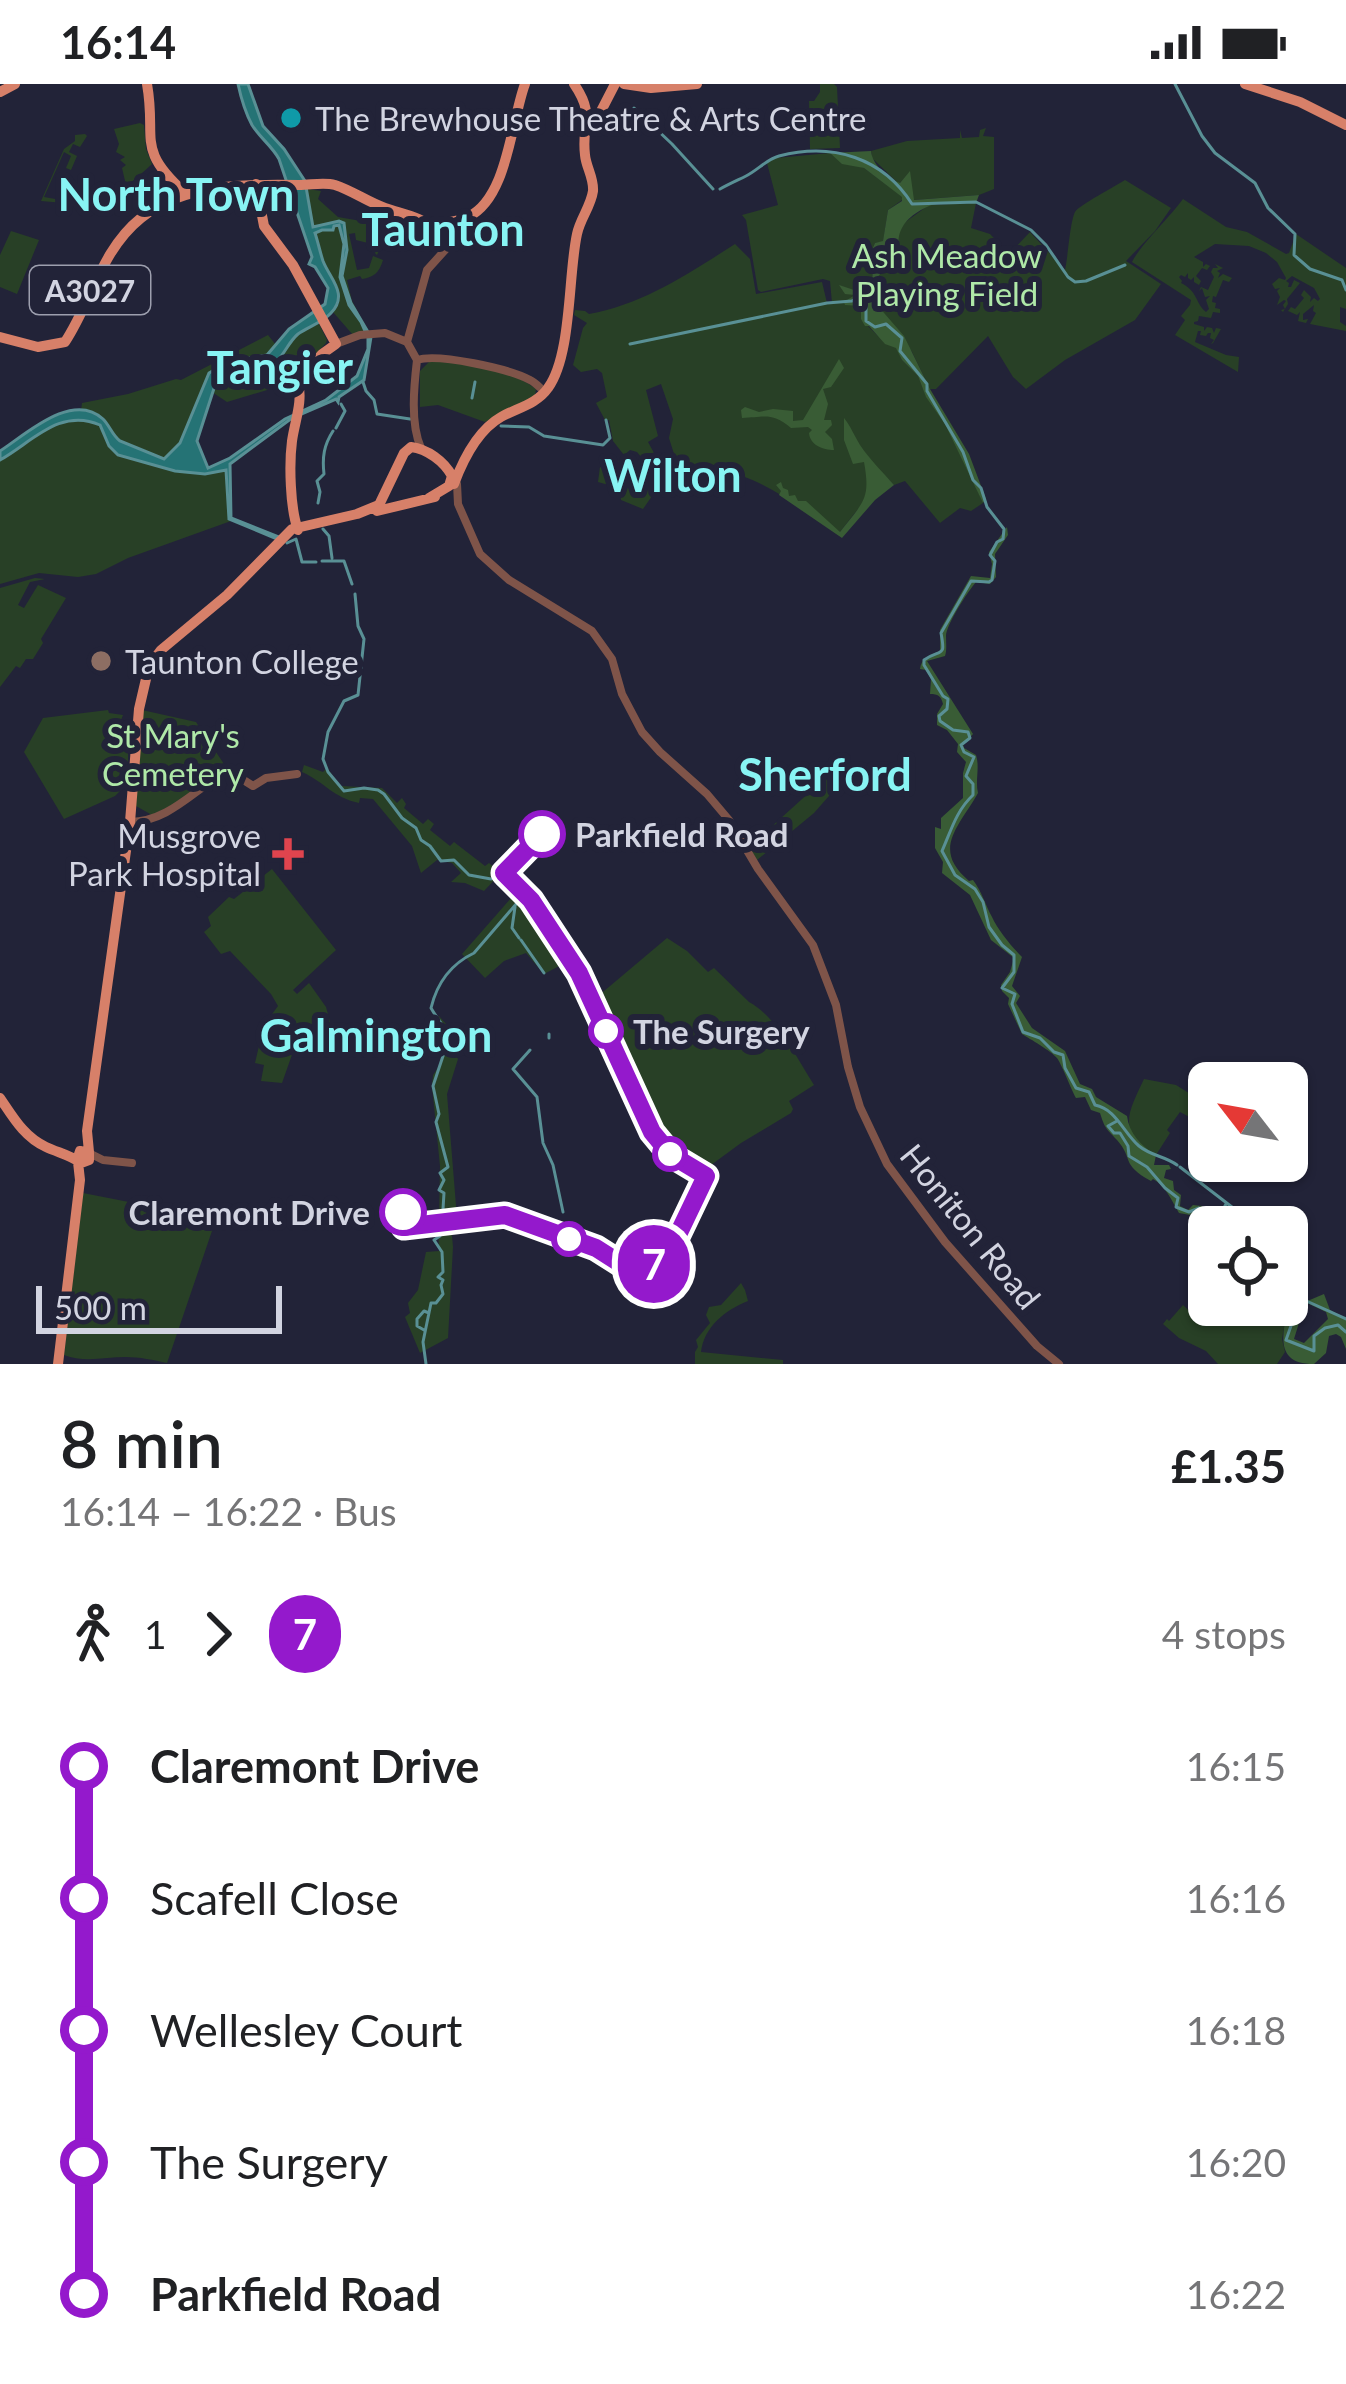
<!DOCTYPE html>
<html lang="en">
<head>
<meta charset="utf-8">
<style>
  :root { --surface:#fff; --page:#f6f6f6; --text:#202124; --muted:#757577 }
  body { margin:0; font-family:Lato,sans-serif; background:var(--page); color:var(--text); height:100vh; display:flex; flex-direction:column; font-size:45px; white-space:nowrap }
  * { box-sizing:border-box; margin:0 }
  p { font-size:39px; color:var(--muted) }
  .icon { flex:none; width:66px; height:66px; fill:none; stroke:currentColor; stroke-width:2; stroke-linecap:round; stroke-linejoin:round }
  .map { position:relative; height:1280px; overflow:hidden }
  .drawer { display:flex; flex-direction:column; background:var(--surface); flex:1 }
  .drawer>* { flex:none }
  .badge { padding:0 24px; border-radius:39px; font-size:42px; line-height:78px }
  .needle { width:78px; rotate:301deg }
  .buttons { position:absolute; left:1188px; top:978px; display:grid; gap:24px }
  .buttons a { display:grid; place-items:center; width:120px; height:120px; border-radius:18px; background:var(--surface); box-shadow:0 3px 9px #0004; font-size:60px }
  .scale { position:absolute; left:36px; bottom:30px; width:246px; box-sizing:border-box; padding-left:12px; border:6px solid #d2d4e1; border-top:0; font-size:33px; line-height:42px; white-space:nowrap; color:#d2d4e1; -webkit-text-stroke:9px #222338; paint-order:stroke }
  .map>.badge { position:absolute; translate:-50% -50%; box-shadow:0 0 0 6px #fff }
  .legs { display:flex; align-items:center; gap:18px; height:132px; padding:0 60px; font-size:39px }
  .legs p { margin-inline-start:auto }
  .summary { display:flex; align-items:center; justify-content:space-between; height:204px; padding:0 60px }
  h1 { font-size:66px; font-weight:600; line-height:90px }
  ul { padding:0 60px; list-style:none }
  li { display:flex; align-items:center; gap:42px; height:132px; font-size:45px }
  li i { display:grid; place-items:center; width:18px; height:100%; margin:0 15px; background:currentColor }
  li i::after { content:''; width:30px; height:30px; margin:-15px; border:9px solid; border-radius:50%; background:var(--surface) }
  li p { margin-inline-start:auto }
  li:first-child i { background:linear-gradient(#0000 50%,currentColor 0) }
  li:last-child i { background:linear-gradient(currentColor 50%,#0000 0) }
  .status { display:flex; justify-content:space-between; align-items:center; height:84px; padding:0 60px; background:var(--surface); direction:ltr }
  .status svg { height:33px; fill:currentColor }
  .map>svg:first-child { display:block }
  .green { fill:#284026 }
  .forest { fill:#395c35 }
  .water { fill:#257375; stroke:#599095; stroke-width:3; fill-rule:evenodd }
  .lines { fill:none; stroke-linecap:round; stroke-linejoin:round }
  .stream { stroke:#599095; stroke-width:3 }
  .minor { stroke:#7f5449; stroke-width:8 }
  .major { stroke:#d78069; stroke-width:10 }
  .line-1-casing { stroke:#fff; stroke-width:27 }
  .line-1 { stroke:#9419cc; stroke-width:18 }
  .culture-dot { fill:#0f9aa8; stroke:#222338; stroke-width:4.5 }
  .education-dot { fill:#8d6e63; stroke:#222338; stroke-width:4.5 }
  .stop-1-dot { fill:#fff; stroke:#9419cc; stroke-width:6 }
  .health-dot { fill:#e0444e; stroke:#222338; stroke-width:4.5 }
  .labels { text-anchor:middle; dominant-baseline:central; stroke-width:12; stroke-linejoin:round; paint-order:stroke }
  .shield { fill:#222338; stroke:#9d9fae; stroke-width:3 }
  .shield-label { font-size:30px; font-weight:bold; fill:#d2d4e1 }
  .poi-label { font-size:33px; fill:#d2d4e1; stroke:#222338; text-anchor:start }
  .park-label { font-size:33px; fill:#afe8a8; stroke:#222338 }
  .stop-label { font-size:33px; font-weight:bold; fill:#d2d4e1; stroke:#222338; text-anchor:start }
  .street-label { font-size:33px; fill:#d2d4e1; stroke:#222338 }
  .district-label { font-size:45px; font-weight:bold; fill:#88f4f4; stroke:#222338 }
</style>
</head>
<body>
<div class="status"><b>16:14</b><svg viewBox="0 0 49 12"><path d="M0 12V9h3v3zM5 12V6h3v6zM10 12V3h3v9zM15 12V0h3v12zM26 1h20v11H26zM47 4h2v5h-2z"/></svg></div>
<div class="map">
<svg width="1346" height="1280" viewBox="0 0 1346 1280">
  <rect width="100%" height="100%" fill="#222338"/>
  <path class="green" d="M820 0H834L837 3 840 64 810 65 809 17H814L820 8Z
    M140 39 144 41 146 65 152 80C136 95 121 104 111 123L41 117 64 65 75 57V51L85 50 87 52 80 63 73 60 69 68 77 72 71 86 66 84 71 72 64 68 44 113 72 118 84 94 86 95 79 110 102 121 112 108 126 101 122 84 126 81 120 76 125 73 116 68 119 60 114 45Z
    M986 44 983 52 994 53V105L979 111 913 116 909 89 899 100 872 74 871 67 907 57 960 54V46L962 54 979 53 980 46Z
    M830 69 839 76 864 84 903 113 902 116 888 126 883 158 875 159 869 175 873 182 872 197 897 162 898 148 904 139 929 121 976 119 971 144 990 150 1009 170 1030 148 1065 186C1068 173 1070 138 1075 128 1079 121 1116 102 1125 96L1171 124 1155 147 1126 177 1161 200 1135 236 1065 276 1026 305 1013 293 988 252 936 305H930L912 268 866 208 863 237 878 252 897 264 902 276 918 292 926 312 937 325 962 371 983 419 971 427 960 424 940 439 905 397 894 401 889 396C869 411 853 430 838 451 804 426 763 393 719 386 706 384 693 387 680 389L669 354 673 335 661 300 646 306 658 352 648 358 659 378 648 385 643 384 661 399 643 425 621 416 620 404 598 398 600 383 613 389 618 377 626 375 641 384 642 374 637 368 630 366 624 371 613 357 609 336H605L596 319 607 313 602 289 597 285 581 288 573 281 583 244 587 239 574 231 575 226 585 227 589 230C644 220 688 190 735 160L750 175 756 210 822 198 827 219H832L830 197 823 195 761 208 758 206 746 136 742 131 778 121 767 79 776 74Z
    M307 105 321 107 318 115 338 133 384 141 382 160 377 171 375 169 380 158 372 156 368 159 356 156 355 149 349 150 357 186 369 184 373 172 383 176C379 189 374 193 362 195L360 192 347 196 352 217 369 248 353 251 333 228 339 214V206L321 173 310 131Z
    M1183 115 1226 143 1247 148 1286 170 1289 169 1296 150 1346 184V225L1340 223V238L1346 242V247L1310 240 1316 229 1313 227 1314 221 1303 230V236L1308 235 1306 239 1298 237 1300 228 1297 231 1288 227 1291 223 1295 225 1304 214 1301 211 1304 206 1311 213 1310 218 1314 214 1318 217 1320 215 1314 204 1292 192 1286 197 1289 199 1288 203H1291L1294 196 1300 199 1287 215 1288 220 1283 228 1281 226 1285 225 1283 221 1286 217 1284 216 1277 221 1280 213 1277 207 1280 204 1275 205 1272 200 1279 194 1285 196 1286 194 1277 178 1266 169 1249 162 1215 160 1194 173 1203 178V183L1206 180 1210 182 1207 186 1202 184 1196 192 1201 197 1199 201 1194 198V193L1191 196 1188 194V189L1185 193 1181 191 1179 193 1182 197 1181 199C1198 207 1195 219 1206 228L1209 225 1206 216 1210 212 1205 213 1202 204 1199 207 1201 203 1208 206 1214 193 1211 188 1213 184H1218L1215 180 1223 184 1217 187 1220 189 1218 194 1223 190 1232 194 1229 198 1223 196 1216 213 1213 212 1212 218 1216 219 1215 224 1220 225V229L1213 228 1211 234 1199 232 1198 237 1194 238V240L1204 243V247L1207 243 1212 244 1214 249 1216 244 1221 245 1213 259 1211 260 1214 256 1210 254 1211 249H1208L1206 252 1200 251 1201 247H1198L1195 258 1226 271 1239 273 1238 288 1175 251 1185 236 1181 232 1190 221 1191 216 1132 178C1141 160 1170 133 1183 115Z
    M11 147 39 156 17 210 0 203V171Z
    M318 238 327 256 326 259 287 300 227 318 212 308C223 273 243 290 267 281 279 277 281 270 287 261 294 251 307 244 318 238Z
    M268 251 276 261 265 273 228 278 210 289 180 359 164 376 120 357C102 345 110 333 81 327L82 319 128 310 176 295 181 296Z
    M430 277C464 280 509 283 536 305L535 312 485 338 438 321 420 323V287Z
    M80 335 100 341 109 362 118 371 175 387 205 390 227 386 231 437 128 474 96 490 78 493 39 489 0 500V376C33 358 39 343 80 335Z
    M35 494 45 495 30 498 18 521 24 524 38 501 66 514 41 555 43 559 33 575H26L20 584 16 582 0 603V504Z
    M108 626 109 629 123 631 121 636 132 642 128 662V699L115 712 64 735 24 668 43 634Z
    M142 626 196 638 226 683 182 716 152 731 136 722Z
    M304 681 323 688 327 684 341 702 382 704 397 719 402 714 406 720 404 724 423 740 428 735 434 740 430 746 450 762 454 758 485 782 489 779 501 789 484 807 465 799 451 798 461 789 452 779 437 776 421 789 412 762 373 715 360 714 359 719C332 713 326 699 302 688Z
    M820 690 836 704 814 729 757 776 749 763 812 706Z
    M272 785 336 866 293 906 297 910 309 899 326 923 334 952C322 960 309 970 294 965L282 999 261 997 264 981 255 979 259 962 268 963 270 950 262 944 278 922 271 910 230 867 221 870 204 848 211 842 208 833 229 813 234 815Z
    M505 796 530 822 567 878 544 890 526 869 504 877 485 894 462 870 511 814 498 801Z
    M667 854 687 867 708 888 714 884 749 918C778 934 796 973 814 1001L789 1017 793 1025 791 1029 741 1059 707 1084 674 1065 650 1033 597 913Z
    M439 932 454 949 451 962 458 975 447 1010 457 1134 439 1137 440 1082 432 1002 433 991 441 979 445 952 433 934Z
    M1144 995 1176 1001 1208 1021 1199 1038 1180 1028 1167 1046 1170 1049 1156 1071C1116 1048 1128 1029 1144 995Z
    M83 1109 139 1120 213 1144 167 1279C154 1276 139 1273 126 1273 105 1273 84 1279 64 1271Z
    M451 1141 453 1163 448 1254 420 1269 405 1233 410 1229 408 1219 418 1206 426 1168 439 1167 438 1142Z
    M741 1199 745 1206 748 1217C725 1226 704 1243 701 1268L783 1276V1280H695V1268L698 1263 696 1256 710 1239 706 1231 709 1223 721 1221Z
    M1183 1221 1201 1238 1222 1221H1277L1287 1228 1282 1255 1285 1268 1277 1280H1218L1206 1267 1179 1254 1163 1240 1167 1235 1169 1237Z"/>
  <path class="forest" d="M871 67C872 80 888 95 900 99L910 87 914 116 979 111 976 119C961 120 939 117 927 123 907 132 894 147 900 168L872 199 873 182 868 175 875 159 883 157 888 126 902 117V113L864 84 842 80 830 69Z
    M839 201 863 209 865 207 904 252 930 305 969 370 986 415 983 419 945 340 926 313 918 292 902 276 896 264 885 260 869 242H865L861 235V222L845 221 844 218 855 211 845 210Z
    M839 275 844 284 831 303 823 305 828 320 824 336H831L832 341 825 348 832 355 834 366C823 366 810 361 809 349L812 346 808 343 791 344C772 328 765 333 742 334L741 326 745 323 759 328 773 325 793 327V337L803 336Z
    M844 334C851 343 854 351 860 361 870 376 882 387 894 401L875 416 842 454 779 411 781 407 776 401 781 398 783 404 788 406 789 412 795 411 798 417H806L840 448C863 418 871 416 864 378L853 380 844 356Z
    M1007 443 1008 451 995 470 996 493 990 500 976 498C968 507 946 541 946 552 946 559 947 566 945 572L927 577 973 650 963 661 964 664 976 671C980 683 975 697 978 709 959 743 931 765 969 797L973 796C982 808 985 820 992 833 998 846 1011 862 1022 873L1012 902 1020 912 1016 919 1032 944 1065 967 1080 1000 1092 1005 1096 1013 1127 1032C1129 1049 1141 1062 1156 1071L1154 1081H1169L1171 1085 1166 1086 1164 1094 1173 1097 1174 1106 1181 1111 1180 1122 1188 1126 1193 1121 1202 1122 1211 1134 1223 1130 1227 1135 1247 1143 1205 1137 1195 1127 1190 1131 1179 1129C1172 1117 1165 1101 1153 1095L1151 1097C1120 1080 1134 1075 1117 1056 1106 1044 1105 1045 1100 1029L1091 1026 1085 1013 1076 1014C1071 1005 1062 981 1057 974 1051 967 1030 955 1022 950L1008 920 1009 914 1002 907 1001 901 1010 888 1014 874 991 856 970 811 942 789 943 778 935 764V743L941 745V734L963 714V689L966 678 957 668 958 660 947 646 937 641V630L943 620C941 612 938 610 930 610L931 595 926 586 920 585C921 574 931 571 940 567V546L971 492 990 494 992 480 989 468Z
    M1324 1210 1330 1226 1346 1235V1265L1341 1253 1336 1250 1329 1252 1326 1269 1314 1280C1278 1280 1281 1256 1287 1228L1277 1221H1287V1215L1303 1226 1294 1255 1304 1259 1328 1235 1326 1228 1305 1218Z"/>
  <path class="water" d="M238 0H248L263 42 284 65 305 97 313 143 339 137 344 139 347 166 342 192 351 219 371 253 364 296 339 313 338 318 336 315 292 334 230 380 231 434 279 453 277 455 229 435 226 386 205 390 175 387 118 371 109 362 100 341C60 323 31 359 0 376V367C24 352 72 306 103 335 110 342 112 351 120 357L164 375 180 359 209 289 228 278 267 271 289 245 325 220 328 204 315 183 309 180 312 173 279 75C272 62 260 54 252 41 245 28 241 14 238 0ZM339 141 344 160 340 193 349 221 361 238 368 254V265L357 292 326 316 285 335 230 374 208 384 197 357 218 292C234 282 247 286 265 283 283 279 285 261 298 250 308 243 323 238 331 229 349 210 330 195 323 177 320 168 318 158 315 149L322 146H333L334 142Z"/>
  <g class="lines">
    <path class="stream" d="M1175 0 1202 52 1215 69 1255 99 1268 124 1295 150 1294 171 1310 185 1342 196 1346 206
      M634 24 672 60 713 105
      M720 105C729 100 738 96 746 92 758 86 767 75 779 72 833 58 883 74 912 120L976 118 1031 146 1046 161 1068 193 1075 198 1086 197 1125 181
      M630 260 827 219 852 217 860 212 866 222V237L875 243 886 240 902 254 900 267 927 300V307L963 368 973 396 981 404 987 423 1004 445 1003 455 997 458 990 471 995 477 992 496 989 498 971 497 941 549C946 575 941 564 924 576V581L943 612 948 615 947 625 939 632 940 637 953 646 968 648 970 654 961 661 964 668 974 673 966 692 973 700V711C956 727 951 747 942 767L955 791 975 805 983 818 989 843 1002 861 1014 871V888L1002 904 1015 910 1012 920 1023 948 1040 954 1054 968 1063 971 1065 984 1076 1004 1089 1008 1095 1021C1116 1025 1123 1048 1139 1062 1151 1072 1165 1072 1177 1081
      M363 298 366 307 374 316 377 330 410 335
      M472 314 475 298
      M501 342 529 343 544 352 603 361 610 354 606 336
      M336 344 345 327 341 320
      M318 419 320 408 317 397 324 390C322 373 324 361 333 347
      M323 445 329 452 332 474
      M287 459 296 455 302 478H316
      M322 477H344L352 500
      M355 510 358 542 364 555 358 611 344 617 328 648 323 675 328 688 344 707 364 704 378 706 384 710 402 734 416 744 421 756 430 762 441 777 454 776 469 791 491 795
      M515 823 512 844 519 854
      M521 856 544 889
      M549 954V950
      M530 966 513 985 537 1013 543 1059 553 1081 563 1128
      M1117 1037 1108 1042 1114 1049H1120L1128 1062 1129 1072 1147 1083 1165 1104 1178 1114 1176 1123 1189 1128 1199 1124 1206 1136 1230 1138 1241 1143
      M1180 1083 1241 1130 1259 1140
      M1217 1137 1226 1120
      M1287 1181 1291 1186
      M1289 1189 1288 1204 1291 1210 1346 1235
      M1285 1221 1297 1225 1286 1256 1314 1267V1252L1325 1244 1338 1241 1346 1248
      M424 1246 417 1242V1235L424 1227 429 1229
      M426 1280 423 1258 431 1219H436L443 1210 441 1201 443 1196 438 1193 443 1188 442 1168 434 1156 440 1152 443 1131 446 1130 443 1125 444 1109 439 1106 444 1096 440 1089 448 1083 436 1038 439 1030 433 1002 449 954C445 942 437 935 431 924 437 899 451 880 474 869L517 819V811L498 800"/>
    <path class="minor" d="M407 258 427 186 446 165 438 145
      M336 260 360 251 385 249 407 258 417 276
      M417 276C438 269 510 285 530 296 535 298 541 305 545 308
      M417 276C414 302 410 339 421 364
      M457 400 458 420 480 470 509 496 592 547 612 575 622 610 642 648 660 668 707 710 729 736 758 785 813 861 836 921 848 983 860 1023 887 1080 945 1158 1037 1262 1059 1280
      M130 738C168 738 194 706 224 689L234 690 253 702 266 694 297 690
      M89 1069 103 1076 132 1079"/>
    <path class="major" d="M147 0C157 56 135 64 185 109
      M624 0 651 4 697 0
      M1245 0 1300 18 1346 41
      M0 8 15 0
      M587 44 599 31 615 0
      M256 100 264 142 293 181 336 260 322 270 298 298C303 318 295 336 292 357 289 380 290 424 298 446
      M439 140C449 138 459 137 468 133 508 114 511 37 525 0
      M0 253 38 263 65 258C92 217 101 166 141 134 185 99 246 100 299 101 311 101 324 98 335 101 353 107 368 118 385 124 401 130 424 133 434 146L439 144V140
      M454 400C463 376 478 346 501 333 517 324 537 320 548 304 572 271 568 191 577 150 580 135 591 122 593 107 594 94 586 83 585 71 581 39 596 32 574 0
      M377 427 435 413
      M0 1014C13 1033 24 1053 46 1063 59 1069 70 1071 81 1079L89 1076V1069L80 1067 77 1076
      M89 1068 87 1047 130 738 139 625 149 582 161 566 227 511 292 445 357 430 379 421 404 369 411 363C427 365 444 377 452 392L449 402 429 414
      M58 1280 80 1096 78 1078"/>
  </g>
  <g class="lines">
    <defs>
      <path id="line-1" d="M403 1128 404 1143 505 1131 596 1164 640 1192 673 1161 706 1092 671 1071 652 1048 579 889 531 816 504 789 542 750"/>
    </defs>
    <use href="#line-1" class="line-1-casing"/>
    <use href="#line-1" class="line-1"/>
  </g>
  <circle class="culture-dot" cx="291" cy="34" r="12"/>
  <circle class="education-dot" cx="101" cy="577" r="12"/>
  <g class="stop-1-dot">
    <circle cx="542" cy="750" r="21"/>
    <circle cx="606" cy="947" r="15"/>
    <circle cx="670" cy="1070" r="15"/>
    <circle cx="403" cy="1128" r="21"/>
    <circle cx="569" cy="1155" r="15"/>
  </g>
  <path class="health-dot" d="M282 752h12v12h12v12h-12v12h-12v-12h-12v-12h12z"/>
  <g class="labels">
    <rect class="shield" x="30" y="182" width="120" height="48" rx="9"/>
    <g class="shield-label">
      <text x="90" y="206">A3027</text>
    </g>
    <g class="poi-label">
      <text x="315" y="34">The Brewhouse Theatre &amp; Arts Centre</text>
      <text x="125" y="577">Taunton College</text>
      <text x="261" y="751" text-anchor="end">Musgrove<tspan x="261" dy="38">Park Hospital</tspan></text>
    </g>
    <g class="park-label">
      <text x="947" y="171">Ash Meadow<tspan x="947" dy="38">Playing Field</tspan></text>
      <text x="173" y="651">St Mary's<tspan x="173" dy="38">Cemetery</tspan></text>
    </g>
    <g class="stop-label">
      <text x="575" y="750">Parkfield Road</text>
      <text x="633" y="947">The Surgery</text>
      <text x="370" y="1128" text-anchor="end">Claremont Drive</text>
    </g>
    <g class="street-label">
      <text transform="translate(971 1142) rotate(51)">Honiton Road</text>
    </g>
    <g class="district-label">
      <text x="176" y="110">North Town</text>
      <text x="443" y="145">Taunton</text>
      <text x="280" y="283">Tangier</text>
      <text x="673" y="391">Wilton</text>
      <text x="825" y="690">Sherford</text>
      <text x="376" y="951">Galmington</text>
    </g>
  </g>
</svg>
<div class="buttons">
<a><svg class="needle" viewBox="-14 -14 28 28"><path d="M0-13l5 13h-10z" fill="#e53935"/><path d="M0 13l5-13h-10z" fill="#757577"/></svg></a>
<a><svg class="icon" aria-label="locate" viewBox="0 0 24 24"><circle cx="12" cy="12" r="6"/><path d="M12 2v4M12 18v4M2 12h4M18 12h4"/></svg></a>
</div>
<div class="scale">500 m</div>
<b class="badge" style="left:654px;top:1180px;background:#9419cc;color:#fff">7</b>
</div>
<section class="drawer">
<div class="summary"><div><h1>8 min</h1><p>16:14 – 16:22 · Bus</p></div><b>£1.35</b></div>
<div class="legs"><svg class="icon" aria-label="walk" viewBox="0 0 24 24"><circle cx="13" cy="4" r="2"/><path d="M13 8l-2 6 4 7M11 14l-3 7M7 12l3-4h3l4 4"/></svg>1<svg class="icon" aria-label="forward" viewBox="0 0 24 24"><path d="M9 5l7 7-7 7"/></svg><b class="badge" style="background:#9419cc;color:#fff">7</b><p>4 stops</p></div>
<ul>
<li><i style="color:#9419cc"></i><b>Claremont Drive</b><p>16:15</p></li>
<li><i style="color:#9419cc"></i><span>Scafell Close</span><p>16:16</p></li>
<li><i style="color:#9419cc"></i><span>Wellesley Court</span><p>16:18</p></li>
<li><i style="color:#9419cc"></i><span>The Surgery</span><p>16:20</p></li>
<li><i style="color:#9419cc"></i><b>Parkfield Road</b><p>16:22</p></li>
</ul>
</section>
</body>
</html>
